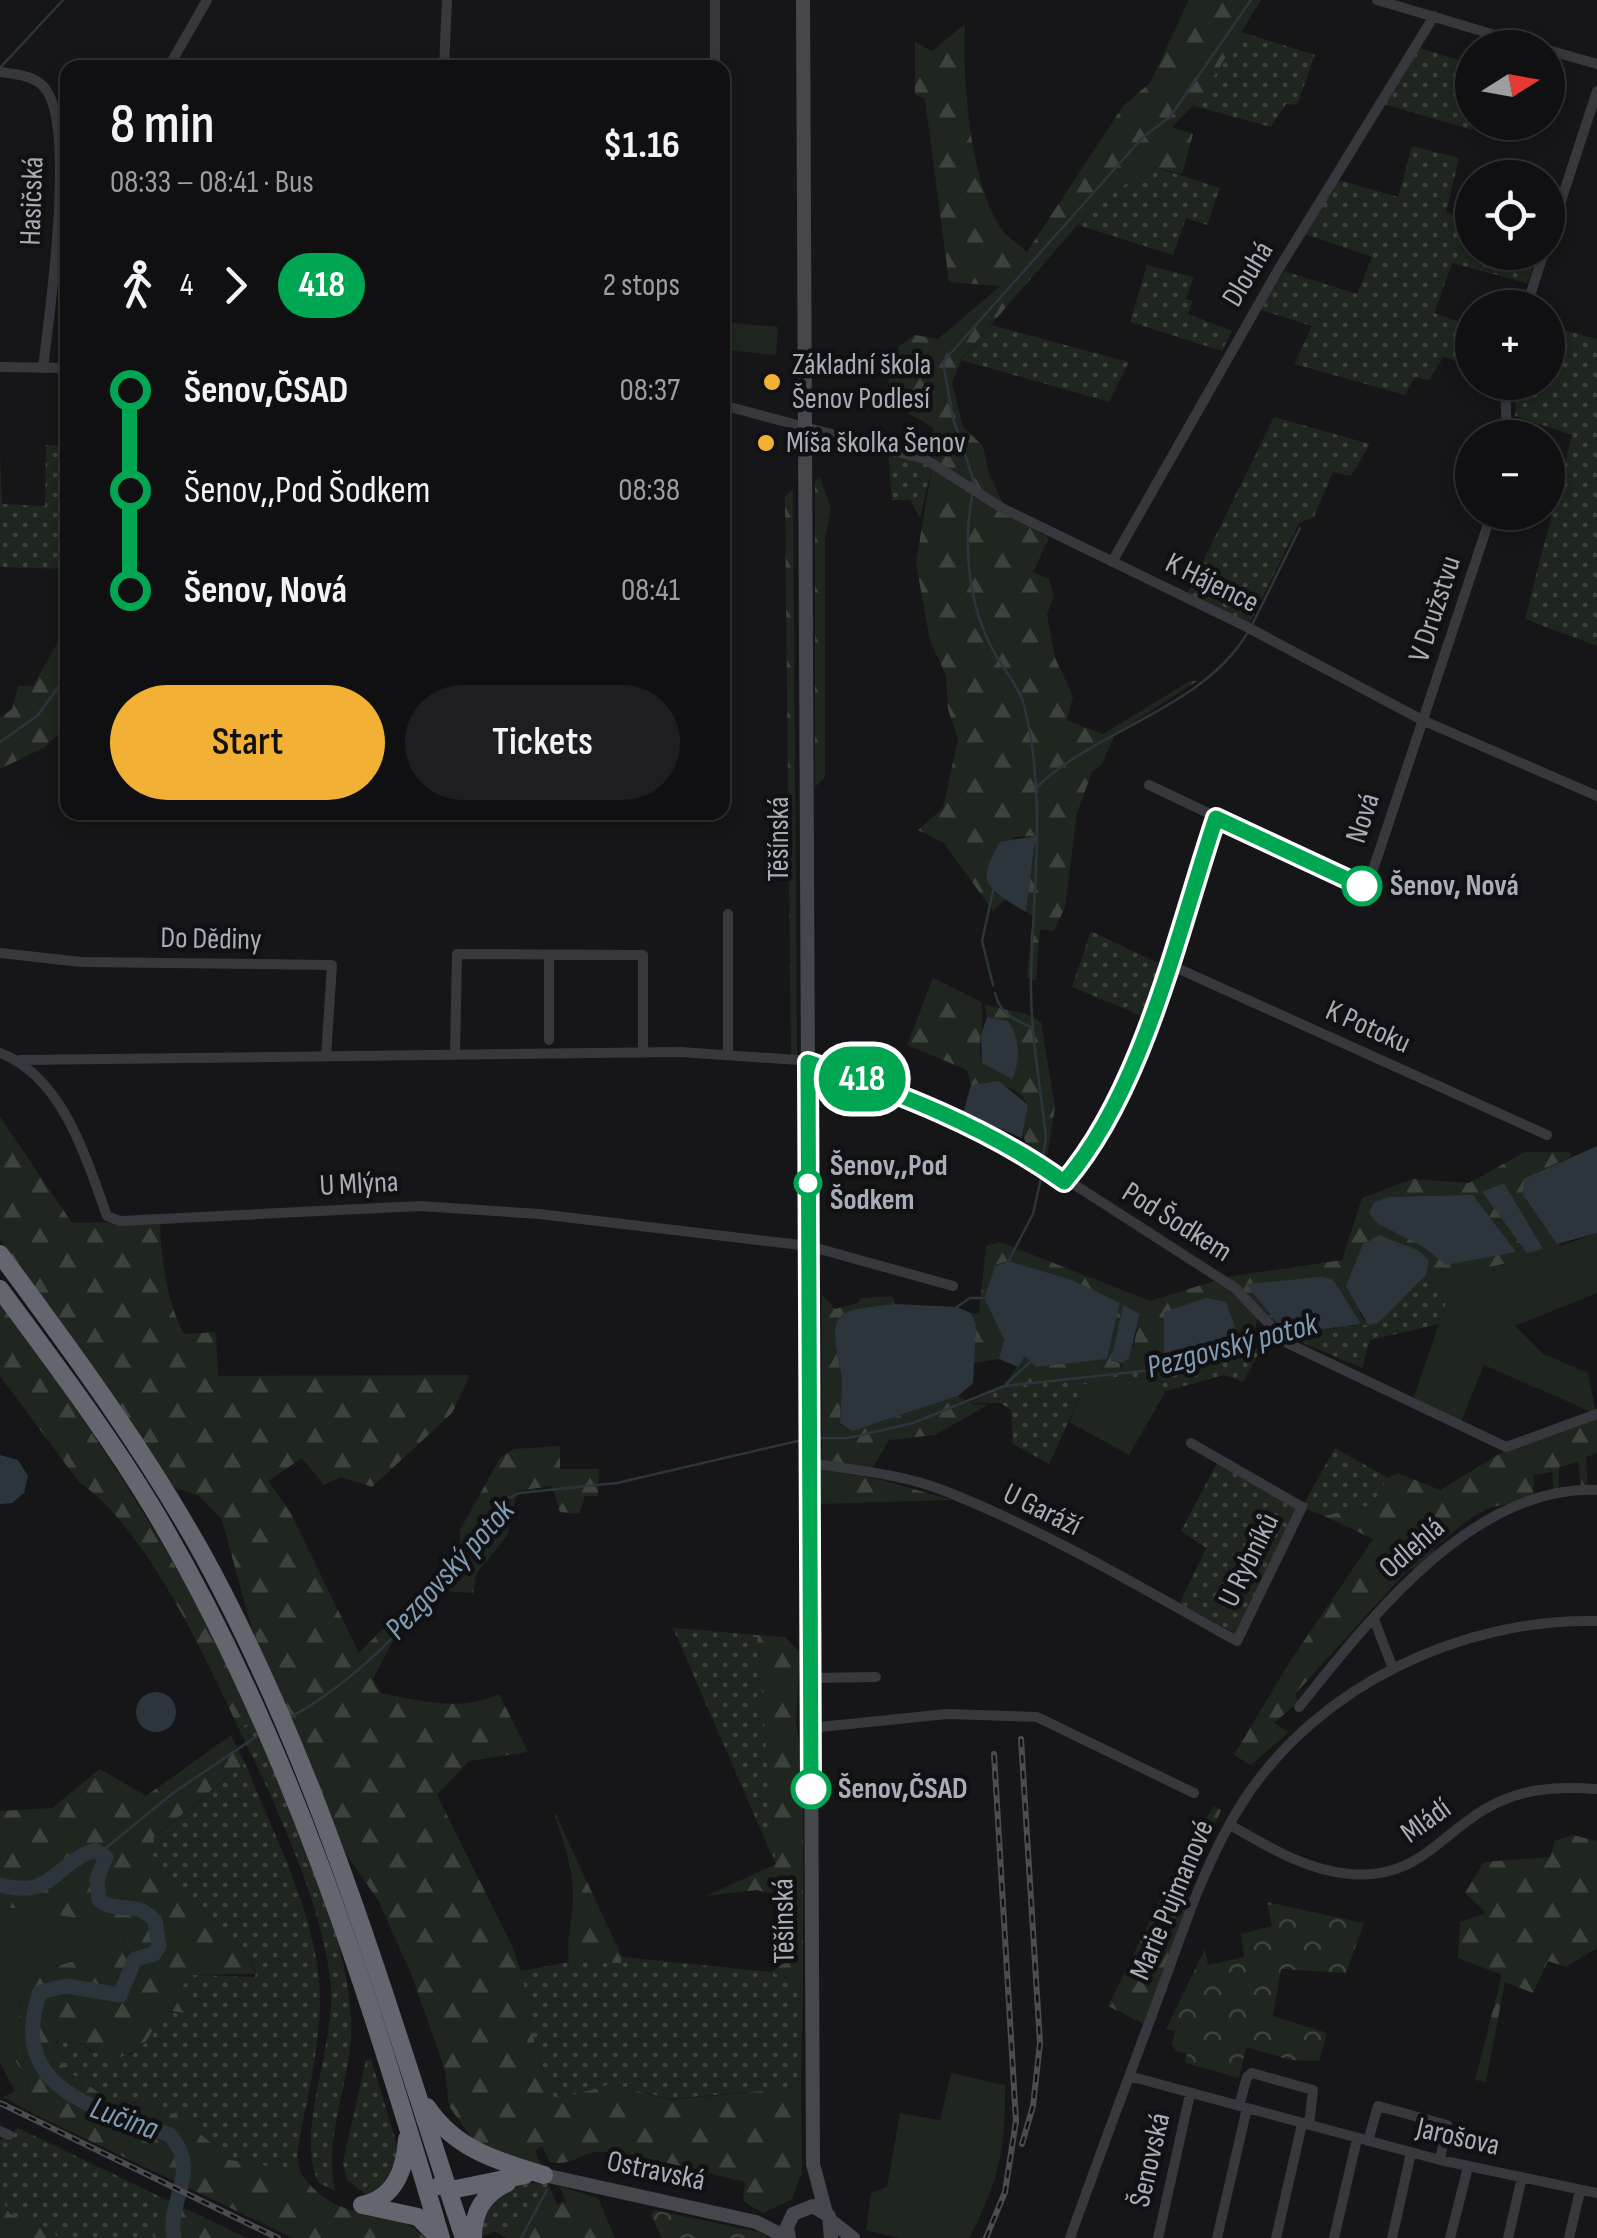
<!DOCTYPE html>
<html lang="en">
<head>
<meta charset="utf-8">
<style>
  :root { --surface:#101012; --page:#1e1e20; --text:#f1f3f6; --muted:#9c9d9f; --line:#303032; --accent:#f2b134 }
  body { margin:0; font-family:"Sofia Sans Condensed",sans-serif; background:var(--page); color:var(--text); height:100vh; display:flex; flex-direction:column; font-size:38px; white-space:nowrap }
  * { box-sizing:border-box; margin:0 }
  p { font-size:32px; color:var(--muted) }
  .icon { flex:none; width:55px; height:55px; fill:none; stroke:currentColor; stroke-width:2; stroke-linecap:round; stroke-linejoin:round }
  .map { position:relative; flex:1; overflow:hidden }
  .panel { position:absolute; left:60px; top:60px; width:670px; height:760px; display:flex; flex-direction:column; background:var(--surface); border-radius:20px; box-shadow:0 5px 15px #0003,0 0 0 2px var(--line) }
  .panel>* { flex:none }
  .badge { padding:0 20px; border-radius:32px; font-size:35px; line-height:65px }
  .needle { width:65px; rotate:79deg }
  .fabs { position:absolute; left:1455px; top:30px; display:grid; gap:20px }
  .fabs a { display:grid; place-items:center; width:110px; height:110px; border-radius:50%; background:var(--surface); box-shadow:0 5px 15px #0003,0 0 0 2px var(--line); font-size:50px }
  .map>.badge { position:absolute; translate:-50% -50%; box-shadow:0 0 0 5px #fff }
  .legs { display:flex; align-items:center; gap:15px; height:110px; padding:0 50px; font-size:32px }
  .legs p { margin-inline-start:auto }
  .overview { display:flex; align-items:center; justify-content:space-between; height:170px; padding:0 50px }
  h1 { font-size:55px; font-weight:600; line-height:75px }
  .cta { display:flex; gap:20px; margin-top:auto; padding:20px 50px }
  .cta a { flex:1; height:115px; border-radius:60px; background:var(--accent); color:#111; font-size:40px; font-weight:600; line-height:115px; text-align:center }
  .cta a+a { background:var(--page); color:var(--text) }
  ul { padding:0 50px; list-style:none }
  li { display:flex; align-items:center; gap:35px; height:100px; font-size:38px }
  li i { display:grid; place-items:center; width:15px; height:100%; margin:0 12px; background:currentColor }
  li i::after { content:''; width:25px; height:25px; margin:-12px; border:8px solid; border-radius:50%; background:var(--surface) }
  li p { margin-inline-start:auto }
  li:first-child i { background:linear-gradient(#0000 50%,currentColor 0) }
  li:last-child i { background:linear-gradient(currentColor 50%,#0000 0) }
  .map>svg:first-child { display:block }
  .grass { fill:url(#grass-dots) }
  .forest { fill:url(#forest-firs); fill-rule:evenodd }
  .park { fill:url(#park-crowns) }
  .garden { fill:#1e261f }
  .water { fill:#2c353c }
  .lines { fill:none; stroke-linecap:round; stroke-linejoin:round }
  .stream { stroke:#2c353c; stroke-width:2.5 }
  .river { stroke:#2c353c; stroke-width:15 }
  .street { stroke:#37383d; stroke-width:10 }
  .secondary { stroke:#45474d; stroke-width:14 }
  .highway { stroke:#63666e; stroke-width:18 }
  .rail-casing { stroke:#4a4c52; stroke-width:6 }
  .rail { stroke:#111113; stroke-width:2.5; stroke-dasharray:8; stroke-linecap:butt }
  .line-1-casing { stroke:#fff; stroke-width:22 }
  .line-1 { stroke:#00a651; stroke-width:15 }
  .poi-dot { fill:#f2b134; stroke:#111113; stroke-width:4 }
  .stop-1-dot { fill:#fff; stroke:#00a651; stroke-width:5 }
  .labels { text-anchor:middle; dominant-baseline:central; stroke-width:9; stroke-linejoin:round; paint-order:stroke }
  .street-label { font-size:30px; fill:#a8adb8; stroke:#111113 }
  .poi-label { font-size:30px; fill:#a8adb8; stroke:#111113; text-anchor:start }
  .stop-label { font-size:30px; font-weight:bold; fill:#a8adb8; stroke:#111113; text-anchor:start }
  .water-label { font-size:32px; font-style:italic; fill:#7f9bb3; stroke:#111113 }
</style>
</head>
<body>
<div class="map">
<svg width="1597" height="2238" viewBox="0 0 1597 2238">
  <defs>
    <pattern id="grass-dots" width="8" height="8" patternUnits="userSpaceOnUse" patternTransform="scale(2.5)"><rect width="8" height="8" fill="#1e261f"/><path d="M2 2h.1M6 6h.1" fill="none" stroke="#3c433d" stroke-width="1.8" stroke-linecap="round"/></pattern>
    <pattern id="forest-firs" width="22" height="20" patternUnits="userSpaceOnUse" patternTransform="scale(2.5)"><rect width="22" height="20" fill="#1e261f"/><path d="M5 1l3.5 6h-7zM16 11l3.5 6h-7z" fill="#3c433d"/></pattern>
    <pattern id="park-crowns" width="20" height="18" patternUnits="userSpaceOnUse" patternTransform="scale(2.5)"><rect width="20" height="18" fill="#1e261f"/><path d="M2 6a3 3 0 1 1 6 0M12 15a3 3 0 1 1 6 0" fill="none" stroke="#3c433d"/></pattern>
  </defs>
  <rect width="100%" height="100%" fill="#161618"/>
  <path class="grass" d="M1241 32 1315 55 1297 105 1286 104 1271 127 1194 106Z
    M1420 48 1472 64V130L1384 104Z
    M1412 146 1459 158 1446 212 1472 221V252L1538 253 1527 283 1452 263 1434 313 1472 326V365L1443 357 1429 380 1415 377 1405 395 1294 364 1312 326 1261 310 1284 271 1357 294 1372 257 1305 234 1338 180 1398 197Z
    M1151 166 1220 188 1207 225 1186 218 1173 255 1078 225 1092 208Z
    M1147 265 1194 277 1186 299 1193 301 1188 314 1232 331 1222 351 1130 322Z
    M991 325 1129 362 1109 402 961 360Z
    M1548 326 1597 339V646L1525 619 1572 435 1515 416 1516 383 1548 382Z
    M1274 417 1370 444 1351 476 1333 472 1314 517 1299 523 1249 625 1187 594Z
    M46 445 67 446V569L0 567V454L2 504 45 506Z
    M888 451 932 466 920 518 910 500H892Z
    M1091 931 1164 966 1147 1018 1072 987Z
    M1426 1275 1449 1296 1439 1324 1370 1340 1362 1368 1297 1340 1303 1331 1378 1323Z
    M1272 1331 1287 1343 1260 1351 1243 1382 1225 1375 1166 1391 1157 1377 1077 1385 1079 1398 1049 1464 1013 1444 1011 1410 1000 1403H969L1004 1386 1119 1372 1120 1363 1122 1371 1171 1368 1236 1345 1249 1357Z
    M1335 1448 1388 1478 1372 1505 1324 1516 1302 1507Z
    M1217 1463 1297 1508 1236 1634 1180 1603 1206 1548 1181 1531Z
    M673 1628 757 1635 776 1865Z
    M253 1720C288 1806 346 1925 351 2017 355 2074 322 2134 335 2191L319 2183C294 2134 335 2049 331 1988 325 1909 274 1800 239 1729Z
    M245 1763C274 1836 318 1916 320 1996 321 2048 305 2104 297 2155L300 2172 230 2160 187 2123 152 2103 108 2099 65 2069 54 2048 60 2038 75 2040 92 2052 132 2055 145 2043 160 2010 177 2013 180 1989 192 1975 255 1977 256 1971 242 1949 152 1855 154 1838Z
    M622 1957 771 1972 803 1983 801 2087 670 2099 612 2084 555 2100 536 2051 521 1971 569 1962 621 1963Z
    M371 2059 400 2155C396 2172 384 2191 365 2194L347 2180 343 2162 366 2060Z
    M18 2128 161 2197 154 2238H58L51 2229 10 2214 0 2196V2140Z
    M529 2183 548 2184 541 2210 517 2218 507 2238 494 2231 480 2238C484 2209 498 2187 529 2183Z"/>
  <path class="forest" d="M1189 0H1261L1199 100 1172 127 1193 134 1182 174 1151 166 1092 208 962 358 952 383 963 427 983 446 989 474 1004 505 933 459V427L900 409 885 394 899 346 915 335 938 339 1000 286 949 282 925 99 915 94V42L932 51 965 24C962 79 970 176 998 224 1004 235 1018 244 1027 252L1123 106 1150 83Z
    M932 466 1049 538 1033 572 1049 579 1054 596 1047 614 1055 658 1073 696 1067 720 1103 734 1190 681H1197L1115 734 1101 766 1092 772 1077 813 1065 907 1054 931 1040 929 1036 981 1027 978 1033 916 1026 912 1035 836 1013 837 993 892 1005 899 993 911 944 843 918 830 943 808 958 739 948 709 946 675 930 641 916 563Z
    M820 477 831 508 825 538V777L815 787V481Z
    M793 489 797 1055 791 1056 785 497Z
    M67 626V725L45 747 0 769V718L12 709 18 686H33Z
    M933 978 981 1002C986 1023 976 1041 982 1063L1008 1021 987 1017 985 1005 1027 1014 1041 1022 1055 1107 1046 1164C1018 1141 1022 1139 1028 1105 1013 1079 993 1087 971 1085L967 1070 907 1045Z
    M0 1117 72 1223 160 1222C161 1258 167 1303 184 1334L216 1332 218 1376 470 1375 452 1413 372 1487 341 1477 324 1485 302 1458 268 1481 290 1512 359 1653 432 1579 460 1544V1530L500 1458 514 1449 560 1446V1469H599L598 1496H585L579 1514 560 1512 552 1486 517 1491 507 1536 476 1574 473 1593 445 1591 391 1644 373 1679 381 1693C423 1701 460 1712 499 1694L528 1752 469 1761 437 1795 512 1946 521 1971 536 2051 555 2100 612 2084 670 2100 801 2087 802 2172 792 2199 763 2213 743 2201 745 2182C698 2171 650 2156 603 2152 581 2150 576 2167 550 2162L542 2146 535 2151 543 2169 479 2148 449 2106 445 2070 412 1976 378 1900 346 1854 251 1626 222 1520 199 1496 170 1486 108 1388 0 1239Z
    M1525 1152H1570V1157L1525 1178 1523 1195 1557 1244 1563 1245 1514 1262 1456 1274 1449 1296 1426 1275 1429 1260 1418 1250 1379 1235 1363 1244 1360 1315 1368 1325 1361 1324 1333 1279 1247 1284 1281 1328 1303 1331 1297 1340 1280 1333 1227 1277 1342 1260 1362 1198 1413 1179 1469 1183Z
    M1000 1242 1150 1301 1221 1279 1258 1314 1254 1336 1171 1368 1122 1372V1363L1134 1345 1140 1315 1123 1306 1111 1360 1120 1363V1372L1004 1386 1024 1356 1107 1359 1120 1303 1008 1261 995 1265 984 1298 1004 1340 999 1359 973 1363 976 1324 971 1313 979 1314 986 1246ZM1164 1312 1237 1332 1231 1340 1165 1360Z
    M822 1295 835 1309 858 1303 861 1298 893 1296 895 1304C838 1311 827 1307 840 1368 844 1385 840 1406 840 1424L852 1431 958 1396 972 1404 988 1405 935 1435 889 1440 872 1469 822 1459Z
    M0 1303C97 1434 187 1570 253 1720L239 1729C205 1656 146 1528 79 1482L0 1376Z
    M1597 1414V1453L1586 1457 1588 1490 1582 1491 1578 1462 1559 1467V1495L1554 1497 1552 1472 1534 1475 1533 1497C1519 1503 1494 1506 1487 1509 1467 1519 1450 1535 1433 1549L1436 1554 1417 1571 1411 1568 1402 1576 1296 1693 1297 1703 1274 1723 1289 1732 1251 1765 1234 1755 1289 1663 1373 1539 1324 1516 1372 1505 1388 1478 1398 1473 1440 1490 1511 1447Z
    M819 1469 882 1480 952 1500 819 1504Z
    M757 1635 785 1637 800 1653 796 1722 803 1769V1983L771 1972 784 1963C789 1943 797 1914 783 1897L757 1890 706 1896 776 1864Z
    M231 1735 245 1763 154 1837 152 1855 242 1949 257 1974 192 1975 180 1989 181 2000 186 1999 191 2007 186 2013 160 2010C150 2041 143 2053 109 2060L75 2040 60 2038 55 2043 65 2069 108 2099 152 2103 187 2122 230 2160 300 2172C339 2231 398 2204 425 2238H293L32 2113 28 2081 16 2062 22 1987 46 1969 123 1947 125 1936 118 1926 105 1923 0 1906V1811L52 1808 100 1769 146 1796Z
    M1214 1806 1221 1810 1185 1895 1190 1897 1144 2024 1108 2006 1181 1858Z
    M554 1811 622 1957 621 1963 569 1962C566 1936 573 1921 573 1898 574 1868 562 1839 554 1811Z
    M1573 1835 1597 1841V1948L1566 1967 1548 1961 1533 1993 1505 1982 1486 2082 1475 2080 1502 1975 1458 1958 1460 1922 1486 1913 1465 1893 1484 1862 1550 1857 1555 1841Z
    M548 2184 557 2204 566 2201 559 2186 598 2198 615 2238H507L517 2218 541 2210Z
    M0 2196 10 2214 51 2229 58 2238H0Z
    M161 2197 247 2238H154Z"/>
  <path class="park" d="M1267 1902 1364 1923 1346 1973 1281 1969 1273 2016 1327 2033 1319 2061 1290 2060 1246 2047 1239 2078 1185 2063 1187 2054 1176 2051 1172 2044 1175 2031 1166 2029 1205 1949 1208 1965 1244 1957 1241 1934 1272 1926Z
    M654 2210 759 2232 769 2238H662L651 2216Z"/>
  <path class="garden" d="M723 322 778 327 776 355 723 350Z
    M1597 1233V1293L1515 1326 1542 1353 1588 1373 1596 1414 1484 1365 1460 1424 1412 1402 1456 1274 1514 1262Z
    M1157 1377 1166 1391 1129 1455 1069 1422 1079 1398 1077 1385Z
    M0 1906 105 1923 118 1926 125 1936 123 1947 46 1969 22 1987 16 2062 28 2081 32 2113 3 2097 15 2091 0 2063Z
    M951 2073 1005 2085C1006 2148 999 2182 969 2238H899L866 2230 871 2193 887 2187 900 2113 940 2120Z"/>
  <path class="water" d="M1035 836V840L1026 912C988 889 974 885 1000 842Z
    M987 1017 1008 1021C1020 1037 1021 1061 1012 1079L982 1063 981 1035Z
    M999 1081 1028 1105 1022 1138 963 1113 971 1085Z
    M1597 1146V1233L1557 1244 1523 1195 1525 1178Z
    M1504 1183 1543 1249 1527 1253 1482 1192Z
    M1473 1195 1516 1252 1446 1265 1422 1246 1377 1223 1369 1213 1374 1202 1389 1197Z
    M1379 1235 1418 1250 1429 1260 1426 1275 1378 1323 1368 1325 1346 1286 1363 1244Z
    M1008 1261 1072 1280 1120 1303 1107 1359 1036 1367 1025 1356 1018 1367 999 1359 1004 1340 984 1298 995 1266Z
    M1321 1277 1333 1279 1361 1324 1292 1333 1281 1328 1246 1284Z
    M1206 1298 1226 1302 1237 1332 1231 1339 1164 1360V1312Z
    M895 1304 956 1307 971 1313 976 1324 973 1383 958 1396 852 1431 840 1423C840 1406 844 1384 840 1368 827 1307 838 1311 895 1304Z
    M1123 1305 1140 1314 1129 1358 1122 1363 1111 1360Z
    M0 1455 18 1460 28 1476 24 1493 12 1503 0 1504Z
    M136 1712a20 20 0 1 1 40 0a20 20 0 1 1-40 0Z"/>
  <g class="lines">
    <path class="stream" d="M0 68 63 0
      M976 488 953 418 943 362 1143 137 1170 117 1251 0
      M972 496C963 547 968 605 994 652 1003 669 1019 686 1024 705 1047 795 1033 887 1031 978 1030 1031 1040 1085 1046 1137L1043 1158
      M1252 625 1300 528
      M0 742 37 716 68 674
      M1036 788C1097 728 1203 709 1248 632
      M993 985 982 941 993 891
      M995 993C1000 1015 1014 1019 1033 1028
      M1009 1260 1033 1214 1042 1174
      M954 1309 970 1298H983
      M1006 1384 1030 1362
      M818 1438H848L913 1423 1004 1386 1171 1368 1269 1329
      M289 1718C378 1670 445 1582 503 1501L519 1493 617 1483 802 1440
      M101 1852 173 1793 260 1734
      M521 2238 547 2190"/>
    <path class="river" d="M0 1885C53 1899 53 1865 95 1850L106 1857 97 1879 99 1900C117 1914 139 1900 155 1921L159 1946 154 1954 135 1959 120 1995 66 1986 40 1992C5 2091 100 2109 170 2135 202 2171 166 2201 174 2238"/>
    <path class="street" d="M1377 0 1539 48
      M1548 50 1597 64
      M168 68 207 0
      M444 68 447 0
      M715 68V0
      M0 72C14 74 32 75 43 86 78 120 49 317 43 368
      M1548 241 1597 91
      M1526 308 1544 252
      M0 367 68 368
      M1505 382 1507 438
      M722 405 925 459 1002 508 1247 627 1422 720 1597 796
      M1112 562 1278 270 1434 16
      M1149 785 1367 888 1492 512
      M728 914V1055
      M0 953 81 962 332 965 326 1056
      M1168 964 1547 1135
      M549 1040V955
      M0 1053C63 1077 86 1158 107 1216L120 1221 420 1206 539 1214 809 1246 953 1286
      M455 1054 457 954 643 955V1052
      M20 1060 680 1052 799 1060 864 1080 1019 1149 1235 1288 1287 1343 1506 1447 1597 1414
      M1064 1182C1143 1090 1178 932 1216 818
      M810 1463C854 1470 902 1474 945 1491 1046 1531 1142 1588 1237 1641L1302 1507 1191 1443
      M1374 1619 1393 1669
      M810 1678 876 1677
      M1299 1707C1369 1620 1472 1485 1597 1490
      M810 1728 947 1714 1037 1717 1194 1793
      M1230 1825C1267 1846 1307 1871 1350 1874 1415 1880 1437 1838 1485 1809 1521 1788 1557 1786 1597 1789
      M1129 2076 1440 2160 1597 2193
      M1239 2106 1247 2077 1252 2073 1313 2090 1309 2125
      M0 2131 9 2135
      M1368 2141 1378 2106 1447 2125 1440 2160
      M1070 2238C1100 2154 1131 2071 1162 1988 1185 1924 1207 1857 1244 1800 1319 1685 1462 1618 1597 1621
      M1158 2238 1190 2094
      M1217 2238 1247 2108
      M1276 2238 1302 2124
      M1334 2238 1357 2139
      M1392 2238 1411 2153
      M1450 2238 1468 2167
      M1508 2238 1522 2177
      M1569 2238 1580 2191"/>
    <path class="secondary" d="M803 0 813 2164 826 2213
      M544 2175 756 2222 788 2238
      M831 2221 853 2238
      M789 2238 787 2227 793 2214 813 2206 829 2216 831 2238"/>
    <path class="highway" d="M0 1254C72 1351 144 1449 203 1555 321 1770 387 2006 464 2238
      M0 1289C52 1360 106 1431 152 1507 287 1732 367 1988 441 2238
      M427 2107C455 2149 497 2161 544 2175
      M439 2186 456 2189 525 2175
      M362 2205C395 2198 405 2170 407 2139
      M363 2205 418 2217 437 2236
      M473 2238C473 2212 483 2194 507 2183"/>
    <defs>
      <path id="rail" d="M1021 1739 1040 2043 1033 2106 1022 2144
        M0 2103 278 2238
        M986 2238 1005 2192 1016 2121 994 1754"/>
    </defs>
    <use href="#rail" class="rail-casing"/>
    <use href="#rail" class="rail"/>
  </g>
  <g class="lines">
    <defs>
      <path id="line-1" d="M811 1789 808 1062C896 1092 988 1127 1064 1182 1143 1091 1178 931 1216 818L1362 886"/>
    </defs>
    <use href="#line-1" class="line-1-casing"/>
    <use href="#line-1" class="line-1"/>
  </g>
  <g class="poi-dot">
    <circle cx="772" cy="382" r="10"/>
    <circle cx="766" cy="443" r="10"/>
  </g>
  <g class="stop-1-dot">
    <circle cx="1362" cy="886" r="18"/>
    <circle cx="808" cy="1183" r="12"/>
    <circle cx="811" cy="1789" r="18"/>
  </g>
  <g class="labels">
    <g class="street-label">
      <text transform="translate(32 201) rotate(-88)">Hasičská</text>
      <text transform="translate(1248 274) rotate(-59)">Dlouhá</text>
      <text transform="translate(1212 583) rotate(26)">K Hájence</text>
      <text transform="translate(1435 609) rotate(-72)">V Družstvu</text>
      <text transform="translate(1363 818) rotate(-72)">Nová</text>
      <text transform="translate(779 839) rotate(-90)">Těšínská</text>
      <text transform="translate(211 939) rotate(1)">Do Dědiny</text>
      <text transform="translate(1368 1027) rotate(24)">K Potoku</text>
      <text transform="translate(359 1184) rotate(-3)">U Mlýna</text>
      <text transform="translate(1177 1222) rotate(32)">Pod Šodkem</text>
      <text transform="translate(1042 1510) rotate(26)">U Garáží</text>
      <text transform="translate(1412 1548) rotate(-41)">Odlehlá</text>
      <text transform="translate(1249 1560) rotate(-64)">U Rybníků</text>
      <text transform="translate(1426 1821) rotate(-36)">Mládí</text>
      <text transform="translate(1172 1900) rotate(-67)">Marie Pujmanové</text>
      <text transform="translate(784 1921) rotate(-91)">Těšínská</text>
      <text transform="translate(1458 2137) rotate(13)">Jarošova</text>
      <text transform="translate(1150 2160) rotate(-77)">Šenovská</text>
      <text transform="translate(656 2171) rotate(12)">Ostravská</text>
    </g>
    <g class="poi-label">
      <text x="792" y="365">Základní škola<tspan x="792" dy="34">Šenov Podlesí</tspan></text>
      <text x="786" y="443">Míša školka Šenov</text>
    </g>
    <g class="stop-label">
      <text x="1390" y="886">Šenov, Nová</text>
      <text x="830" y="1166">Šenov,,Pod<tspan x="830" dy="34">Šodkem</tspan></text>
      <text x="838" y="1789">Šenov,ČSAD</text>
    </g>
    <g class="water-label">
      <text transform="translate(1232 1346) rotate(-15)">Pezgovský potok</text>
      <text transform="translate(450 1570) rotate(-48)">Pezgovský potok</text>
      <text transform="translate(124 2119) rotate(20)">Lučina</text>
    </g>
  </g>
</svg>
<div class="fabs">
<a><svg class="needle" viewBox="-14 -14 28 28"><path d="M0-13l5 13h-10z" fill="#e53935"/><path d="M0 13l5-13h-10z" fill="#9c9d9f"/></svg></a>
<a><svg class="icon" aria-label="locate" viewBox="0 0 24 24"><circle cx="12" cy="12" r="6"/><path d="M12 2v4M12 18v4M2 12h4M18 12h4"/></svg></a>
<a>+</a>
<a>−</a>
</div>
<b class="badge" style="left:862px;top:1079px;background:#00a651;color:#fff">418</b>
<section class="panel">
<div class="overview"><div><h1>8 min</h1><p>08:33 – 08:41 · Bus</p></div><b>$1.16</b></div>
<div class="legs"><svg class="icon" aria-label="walk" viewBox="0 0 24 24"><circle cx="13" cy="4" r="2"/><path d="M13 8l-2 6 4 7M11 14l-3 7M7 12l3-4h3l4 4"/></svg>4<svg class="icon" aria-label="forward" viewBox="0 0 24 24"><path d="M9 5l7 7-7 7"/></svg><b class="badge" style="background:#00a651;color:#fff">418</b><p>2 stops</p></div>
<ul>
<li><i style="color:#00a651"></i><b>Šenov,ČSAD</b><p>08:37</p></li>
<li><i style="color:#00a651"></i><span>Šenov,,Pod Šodkem</span><p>08:38</p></li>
<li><i style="color:#00a651"></i><b>Šenov, Nová</b><p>08:41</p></li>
</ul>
<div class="cta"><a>Start</a><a>Tickets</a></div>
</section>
</div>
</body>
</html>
